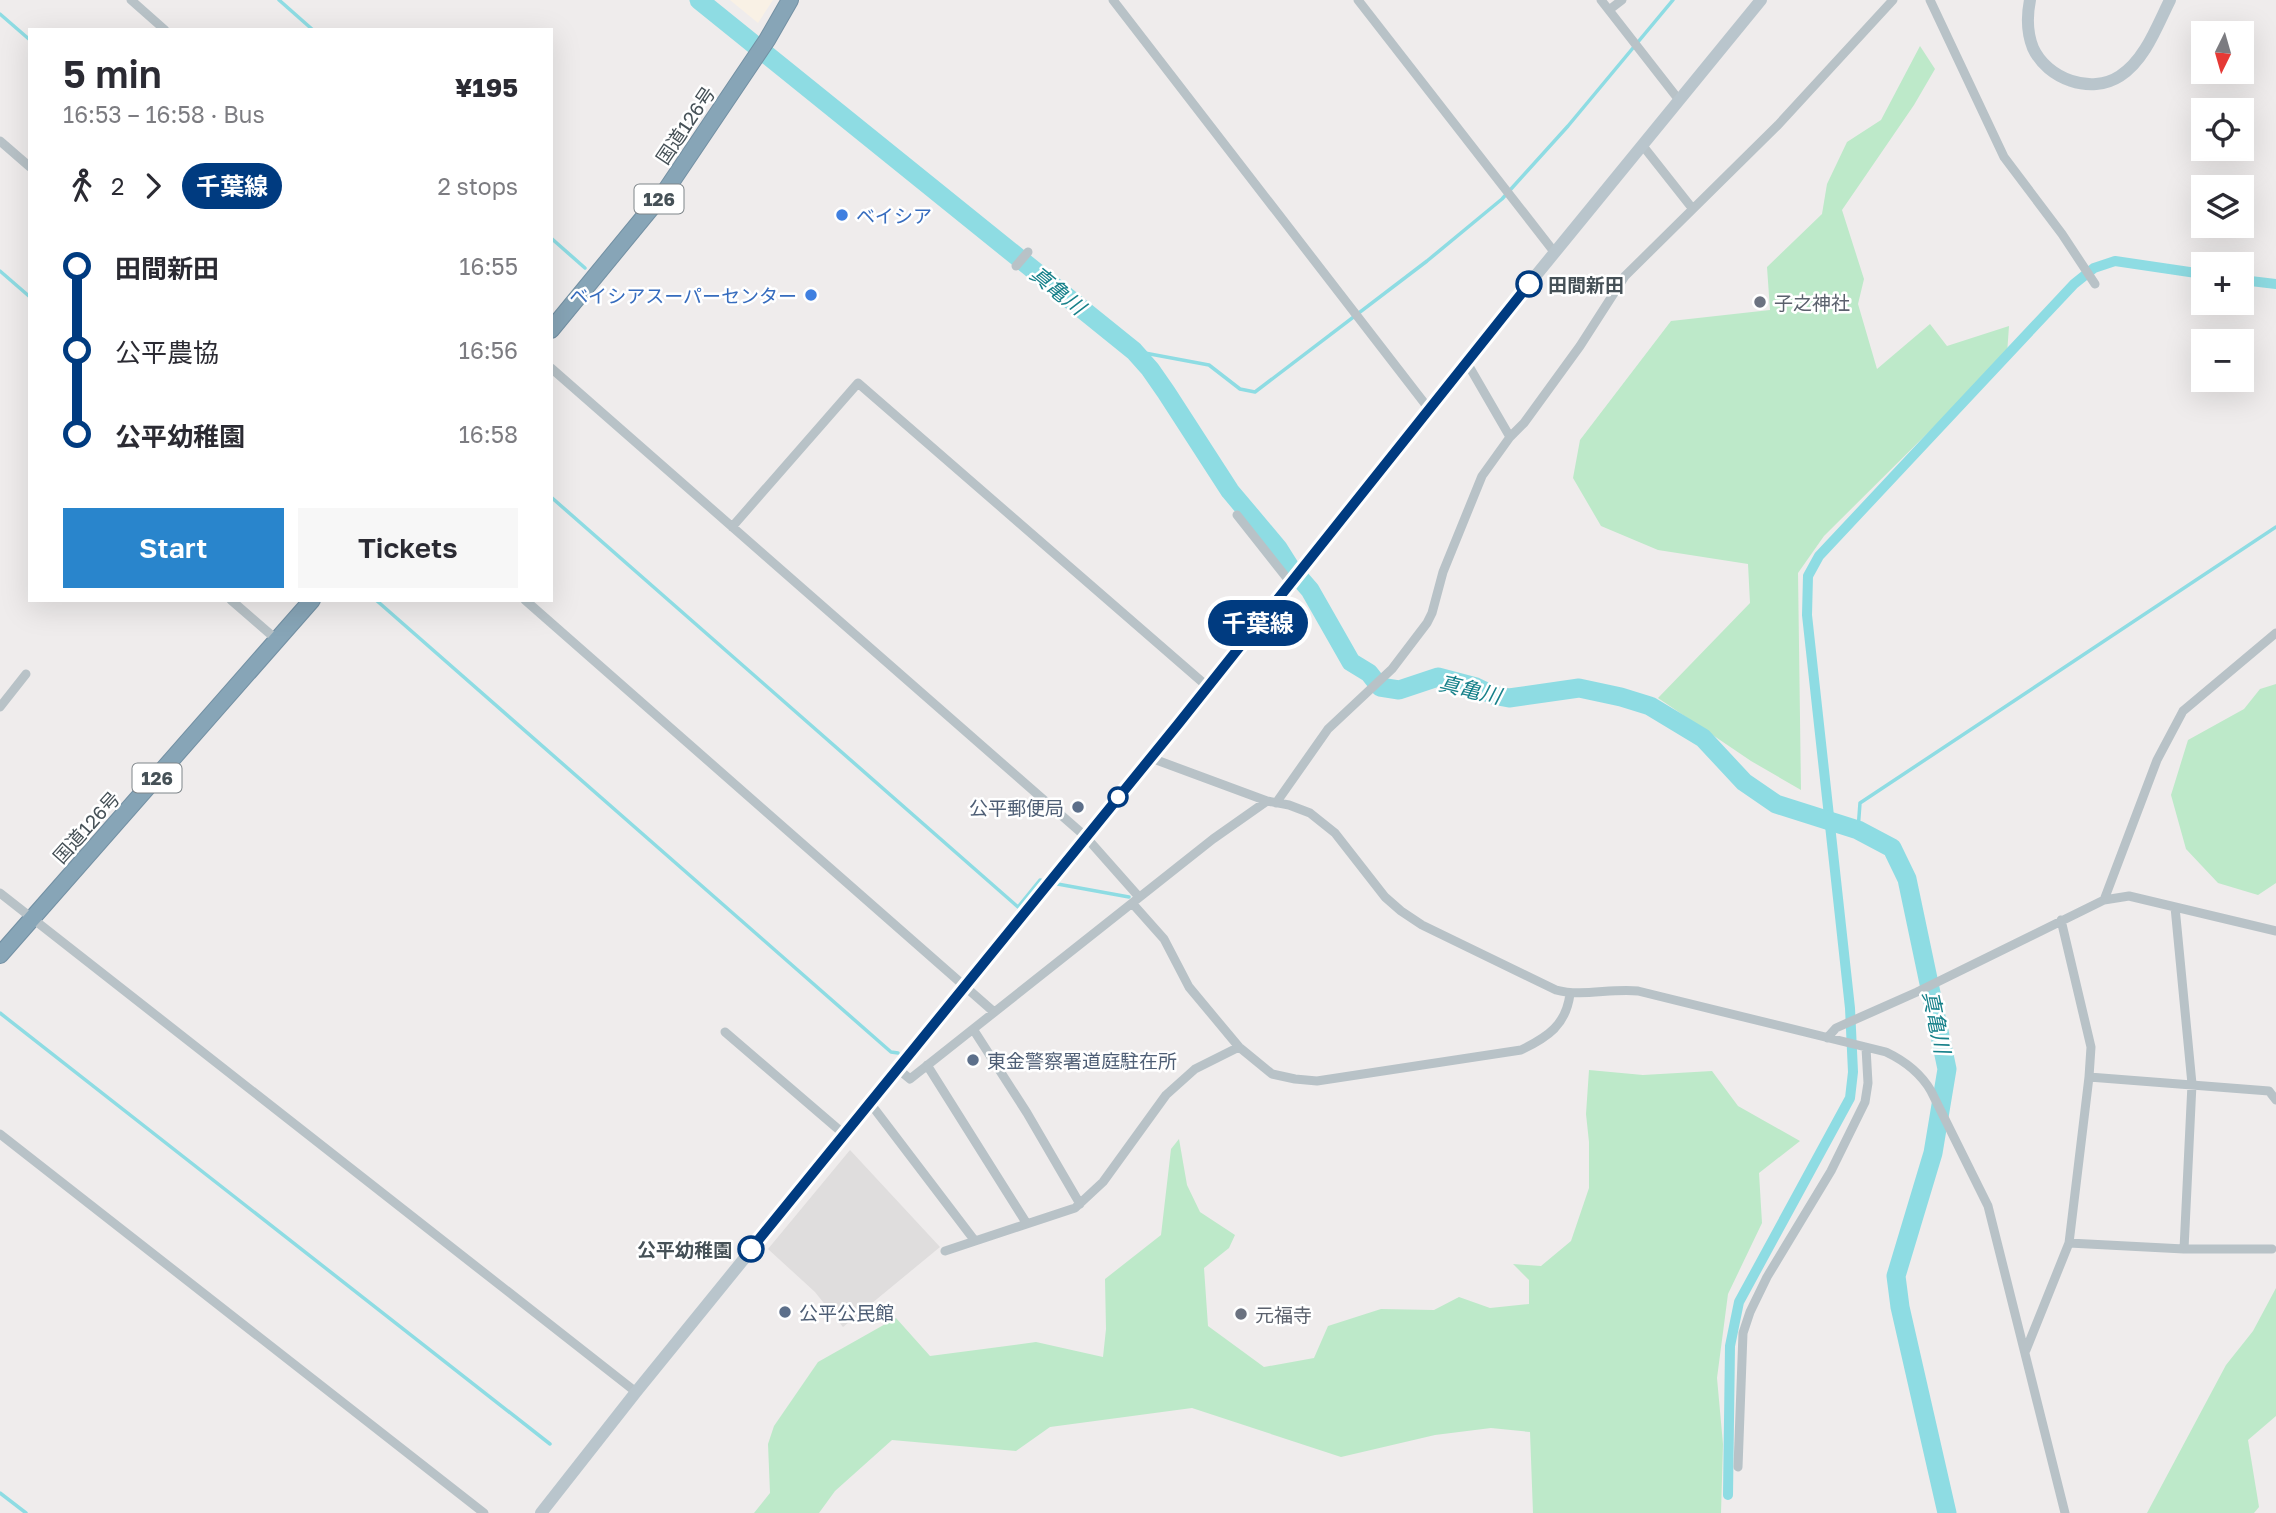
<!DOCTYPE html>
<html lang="en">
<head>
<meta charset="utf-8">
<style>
  :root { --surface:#fff; --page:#f7f7f7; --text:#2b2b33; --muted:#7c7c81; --accent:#2985cc }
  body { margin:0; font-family:"Golos Text","Noto Sans JP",sans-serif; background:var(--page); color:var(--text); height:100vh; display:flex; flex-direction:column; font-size:26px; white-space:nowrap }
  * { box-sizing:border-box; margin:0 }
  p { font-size:23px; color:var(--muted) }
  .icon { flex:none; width:38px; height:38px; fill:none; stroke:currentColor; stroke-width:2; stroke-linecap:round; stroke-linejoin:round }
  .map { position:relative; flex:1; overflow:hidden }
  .sheet { position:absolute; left:28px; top:28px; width:525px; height:574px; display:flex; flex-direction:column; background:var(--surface); border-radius:0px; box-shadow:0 7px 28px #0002 }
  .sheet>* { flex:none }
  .badge { padding:0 14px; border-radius:23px; font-size:24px; line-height:46px }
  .needle { width:46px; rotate:185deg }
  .controls { position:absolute; left:2191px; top:21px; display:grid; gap:14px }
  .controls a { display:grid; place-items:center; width:63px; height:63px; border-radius:0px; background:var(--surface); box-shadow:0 7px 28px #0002; font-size:35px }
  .map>.badge { position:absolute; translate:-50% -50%; box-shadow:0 0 0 4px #fff }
  .legs { display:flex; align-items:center; gap:10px; height:77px; padding:0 35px; font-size:23px }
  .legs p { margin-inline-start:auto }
  .overview { display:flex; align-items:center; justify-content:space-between; height:119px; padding:0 35px }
  h1 { font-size:38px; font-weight:600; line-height:52px }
  .cta { display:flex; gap:14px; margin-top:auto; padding:14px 35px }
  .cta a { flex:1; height:80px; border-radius:0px; background:var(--accent); color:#fff; font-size:28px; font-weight:600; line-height:80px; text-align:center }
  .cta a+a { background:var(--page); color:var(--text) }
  ul { padding:0 35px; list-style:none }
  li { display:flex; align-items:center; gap:24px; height:84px; font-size:26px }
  li i { display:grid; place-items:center; width:10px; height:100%; margin:0 9px; background:currentColor }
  li i::after { content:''; width:18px; height:18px; margin:-9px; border:5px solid; border-radius:50%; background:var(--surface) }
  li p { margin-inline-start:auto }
  li:first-child i { background:linear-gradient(#0000 50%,currentColor 0) }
  li:last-child i { background:linear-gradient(currentColor 50%,#0000 0) }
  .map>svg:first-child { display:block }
  .commercial { fill:#f9f1e5 }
  .education { fill:#dfdddd }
  .green { fill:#bde9c9 }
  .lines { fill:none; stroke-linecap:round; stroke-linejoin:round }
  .stream { stroke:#8edce3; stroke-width:3.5 }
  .canal { stroke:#8edce3; stroke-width:10 }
  .river { stroke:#8edce3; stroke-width:19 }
  .highway-casing { stroke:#7390a3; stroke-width:18 }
  .street { stroke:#b8c2c7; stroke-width:9 }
  .secondary { stroke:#b9c5cc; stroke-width:12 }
  .highway { stroke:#87a5b7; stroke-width:16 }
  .line-1-casing { stroke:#fff; stroke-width:16 }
  .line-1 { stroke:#003b80; stroke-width:10 }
  .shop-dot { fill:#3f7fe0; stroke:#fff; stroke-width:2.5 }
  .stop-1-dot { fill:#fff; stroke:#003b80; stroke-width:3.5 }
  .worship-dot { fill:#6b7280; stroke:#fff; stroke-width:2.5 }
  .service-dot { fill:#5c6f8a; stroke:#fff; stroke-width:2.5 }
  .labels { text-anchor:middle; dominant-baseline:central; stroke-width:5; stroke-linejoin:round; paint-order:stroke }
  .shield { fill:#fff; stroke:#7e8589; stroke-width:2 }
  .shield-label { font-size:18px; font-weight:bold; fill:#465157 }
  .street-label { font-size:19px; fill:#465157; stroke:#fff }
  .shop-label { font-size:19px; fill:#366cbe; stroke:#fff; text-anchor:start }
  .stop-label { font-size:19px; font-weight:bold; fill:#465157; stroke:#fff; text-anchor:start }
  .worship-label { font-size:19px; fill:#5b616d; stroke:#fff; text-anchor:start }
  .service-label { font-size:19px; fill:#4e5e75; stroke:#fff; text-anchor:start }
  .water-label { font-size:21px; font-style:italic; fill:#17818a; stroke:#fff }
</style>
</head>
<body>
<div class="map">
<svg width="2276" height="1513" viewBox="0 0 2276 1513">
  <rect width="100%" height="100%" fill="#efecec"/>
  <path class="commercial" d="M730 0H773L758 23Z"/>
  <path class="education" d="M850 1150 940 1247 843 1327 815 1292 768 1249Z"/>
  <path class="green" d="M1920 46 1935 69 1914 105 1842 210 1864 279 1858 304 1877 369 1930 324 1947 346 2009 326 2007 354 1824 536 1798 573 1801 790 1751 761 1658 698 1750 603 1748 564 1658 550 1601 526 1573 478 1580 440 1671 321 1770 310 1767 267 1822 214 1827 184 1847 142 1881 120Z
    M2276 684V883L2258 895 2218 883 2186 849 2171 795 2188 740 2244 709 2260 689Z
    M1589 1070 1643 1075 1712 1071 1738 1106 1800 1141 1759 1173 1762 1223 1728 1294 1717 1378 1723 1444 1721 1513H1533L1530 1432 1491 1428 1435 1435 1341 1457 1192 1408 1050 1427 1016 1451 892 1440 835 1491 819 1513H754L770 1493 768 1444 774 1426 818 1362 896 1318 930 1356 1036 1342 1103 1357 1106 1329 1105 1279 1161 1235 1171 1149 1179 1139 1187 1185 1200 1212 1235 1235 1229 1248 1204 1268 1208 1326 1264 1367 1314 1358 1328 1326 1381 1309 1434 1310 1459 1297 1490 1308 1529 1304V1280L1513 1264 1541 1266 1571 1241 1589 1188V1142L1586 1114Z
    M2276 1288V1416L2248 1440 2259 1507 2254 1513H2147L2226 1365 2253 1331Z"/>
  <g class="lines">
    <path class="stream" d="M279 0 313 30
      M0 14 30 40
      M551 238 585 268
      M0 271 30 297
      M1134 351 1209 365 1240 389 1255 392 1427 261 1502 199 1568 126 1673 0
      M551 497 1018 907 1040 880 1044 881
      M376 600 891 1052 898 1053
      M1858 830 1860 803 2276 527
      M1052 883 1129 897
      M0 1013 550 1444
      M0 1493 26 1513"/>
    <path class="canal" d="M2242 280 2276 284
      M1728 1495 1730 1346 1739 1302 1850 1098 1853 1072 1850 1008 1807 615 1808 576 1819 556 2074 284 2094 268 2115 261 2203 274"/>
    <path class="river" d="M699 0 1134 351 1150 369 1166 392 1230 491 1278 548 1290 567 1310 590 1351 662 1369 673 1380 687 1399 690 1438 677 1476 687 1493 695 1509 698 1579 688 1621 697 1650 706 1703 738 1744 782 1776 804 1858 830 1892 848 1907 879 1947 1069 1933 1153 1896 1276 1900 1307 1947 1513"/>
    <defs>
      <path id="highway" d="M551 330 666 190 767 40 790 0
        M0 955 312 600"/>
    </defs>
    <use href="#highway" class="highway-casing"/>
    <path class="street" d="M131 0 165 30
      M1113 0 1429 409
      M1358 0 1555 253
      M1601 0 1679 100
      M1930 0 2004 157 2062 234 2095 284
      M1609 10 1622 0
      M0 141 30 167
      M1643 146 1692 208
      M1016 266 1028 252
      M1466 361 1510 437
      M551 368 1085 836 1139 897
      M1237 515 1290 582
      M732 527 858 383 1208 687
      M231 600 277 640
      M525 600 994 1012
      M0 707 26 674
      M1151 758 1267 801 1289 805 1310 813 1335 833 1385 897 1401 911 1422 925 1556 990C1582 997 1611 988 1638 991L1886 1052C1905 1061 1920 1072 1931 1091L1988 1206 2065 1513
      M1276 803 1328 729 1392 669 1427 623 1432 613 1443 572 1482 476 1510 437 1524 423 1580 346 1625 276 1778 125 1893 0
      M0 893 636 1392
      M2104 900 2157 760 2183 711 2276 633
      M1132 903 1164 939 1189 987 1239 1047 1272 1074 1295 1079 1317 1081 1521 1050C1548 1037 1566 1025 1570 994
      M2175 907 2192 1084 2184 1249
      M973 1029 1027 1113 1080 1204
      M725 1032 845 1135
      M1827 1038 1836 1028 1917 992 2104 900 2129 896 2276 931
      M927 1065 1027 1224
      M898 1069 910 1079 1213 839 1267 801
      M2089 1077 2269 1091 2276 1100
      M870 1103 975 1241
      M0 1134 484 1513
      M2069 1243 2184 1249H2272
      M945 1251 1075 1208 1103 1182 1166 1095 1195 1069 1239 1047
      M2026 1350 2069 1243 2089 1077 2091 1047 2061 920
      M1738 1467 1743 1333 1750 1312 1767 1277 1831 1171 1865 1102 1868 1083 1866 1048"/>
    <path class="secondary" d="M2030 0C2027 15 2027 33 2033 48 2047 79 2091 95 2120 76 2145 60 2157 26 2170 0
      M541 1513 636 1392 1208 687 1466 361 1761 0"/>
    <use href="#highway" class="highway"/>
  </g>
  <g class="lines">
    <defs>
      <path id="line-1" d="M751 1249 1179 723 1529 284"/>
    </defs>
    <use href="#line-1" class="line-1-casing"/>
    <use href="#line-1" class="line-1"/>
  </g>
  <g class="shop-dot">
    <circle cx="842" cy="215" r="7"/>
    <circle cx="811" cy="295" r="7"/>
  </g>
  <g class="stop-1-dot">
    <circle cx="1529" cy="284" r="12"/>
    <circle cx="1118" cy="797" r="9"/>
    <circle cx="751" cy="1249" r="12"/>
  </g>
  <g class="worship-dot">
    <circle cx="1760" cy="302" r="7"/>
    <circle cx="1241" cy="1314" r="7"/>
  </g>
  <g class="service-dot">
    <circle cx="1078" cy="807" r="7"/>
    <circle cx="973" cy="1060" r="7"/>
    <circle cx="785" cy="1312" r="7"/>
  </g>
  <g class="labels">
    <g class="shield">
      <rect x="634.5" y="184.5" width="49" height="29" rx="5"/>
      <rect x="132.5" y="763.5" width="49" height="29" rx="5"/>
    </g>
    <g class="shield-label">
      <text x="659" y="199">126</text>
      <text x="157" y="778">126</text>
    </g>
    <g class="street-label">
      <text transform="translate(685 125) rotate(-56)">国道126号</text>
      <text transform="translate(86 827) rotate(-48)">国道126号</text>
    </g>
    <g class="shop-label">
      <text x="856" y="215">ベイシア</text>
      <text x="797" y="295" text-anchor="end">ベイシアスーパーセンター</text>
    </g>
    <g class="stop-label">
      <text x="1548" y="284">田間新田</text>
      <text x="732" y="1249" text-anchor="end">公平幼稚園</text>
    </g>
    <g class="worship-label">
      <text x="1774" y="302">子之神社</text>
      <text x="1255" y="1314">元福寺</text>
    </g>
    <g class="service-label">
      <text x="1064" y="807" text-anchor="end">公平郵便局</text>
      <text x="987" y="1060">東金警察署道庭駐在所</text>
      <text x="799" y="1312">公平公民館</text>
    </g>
    <g class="water-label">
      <text transform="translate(1058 290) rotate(39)">真亀川</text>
      <text transform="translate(1470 689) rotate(13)">真亀川</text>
      <text transform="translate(1937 1022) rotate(78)">真亀川</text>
    </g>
  </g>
</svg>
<div class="controls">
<a><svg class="needle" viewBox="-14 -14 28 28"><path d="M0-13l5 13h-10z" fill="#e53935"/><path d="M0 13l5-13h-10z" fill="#7c7c81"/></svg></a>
<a><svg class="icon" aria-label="locate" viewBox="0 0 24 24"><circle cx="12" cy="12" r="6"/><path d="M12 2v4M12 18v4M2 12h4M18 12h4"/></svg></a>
<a><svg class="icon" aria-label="layers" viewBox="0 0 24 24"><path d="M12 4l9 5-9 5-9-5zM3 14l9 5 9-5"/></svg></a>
<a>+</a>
<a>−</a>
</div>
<b class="badge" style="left:1258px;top:623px;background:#003b80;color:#fff">千葉線</b>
<section class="sheet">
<div class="overview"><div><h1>5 min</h1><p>16:53 – 16:58 · Bus</p></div><b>¥195</b></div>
<div class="legs"><svg class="icon" aria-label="walk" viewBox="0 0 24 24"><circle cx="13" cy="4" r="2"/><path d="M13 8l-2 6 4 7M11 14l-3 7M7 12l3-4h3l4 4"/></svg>2<svg class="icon" aria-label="forward" viewBox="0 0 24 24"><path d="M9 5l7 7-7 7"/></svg><b class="badge" style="background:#003b80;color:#fff">千葉線</b><p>2 stops</p></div>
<ul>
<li><i style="color:#003b80"></i><b>田間新田</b><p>16:55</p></li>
<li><i style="color:#003b80"></i><span>公平農協</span><p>16:56</p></li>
<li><i style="color:#003b80"></i><b>公平幼稚園</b><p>16:58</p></li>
</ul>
<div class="cta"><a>Start</a><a>Tickets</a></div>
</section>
</div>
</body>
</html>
